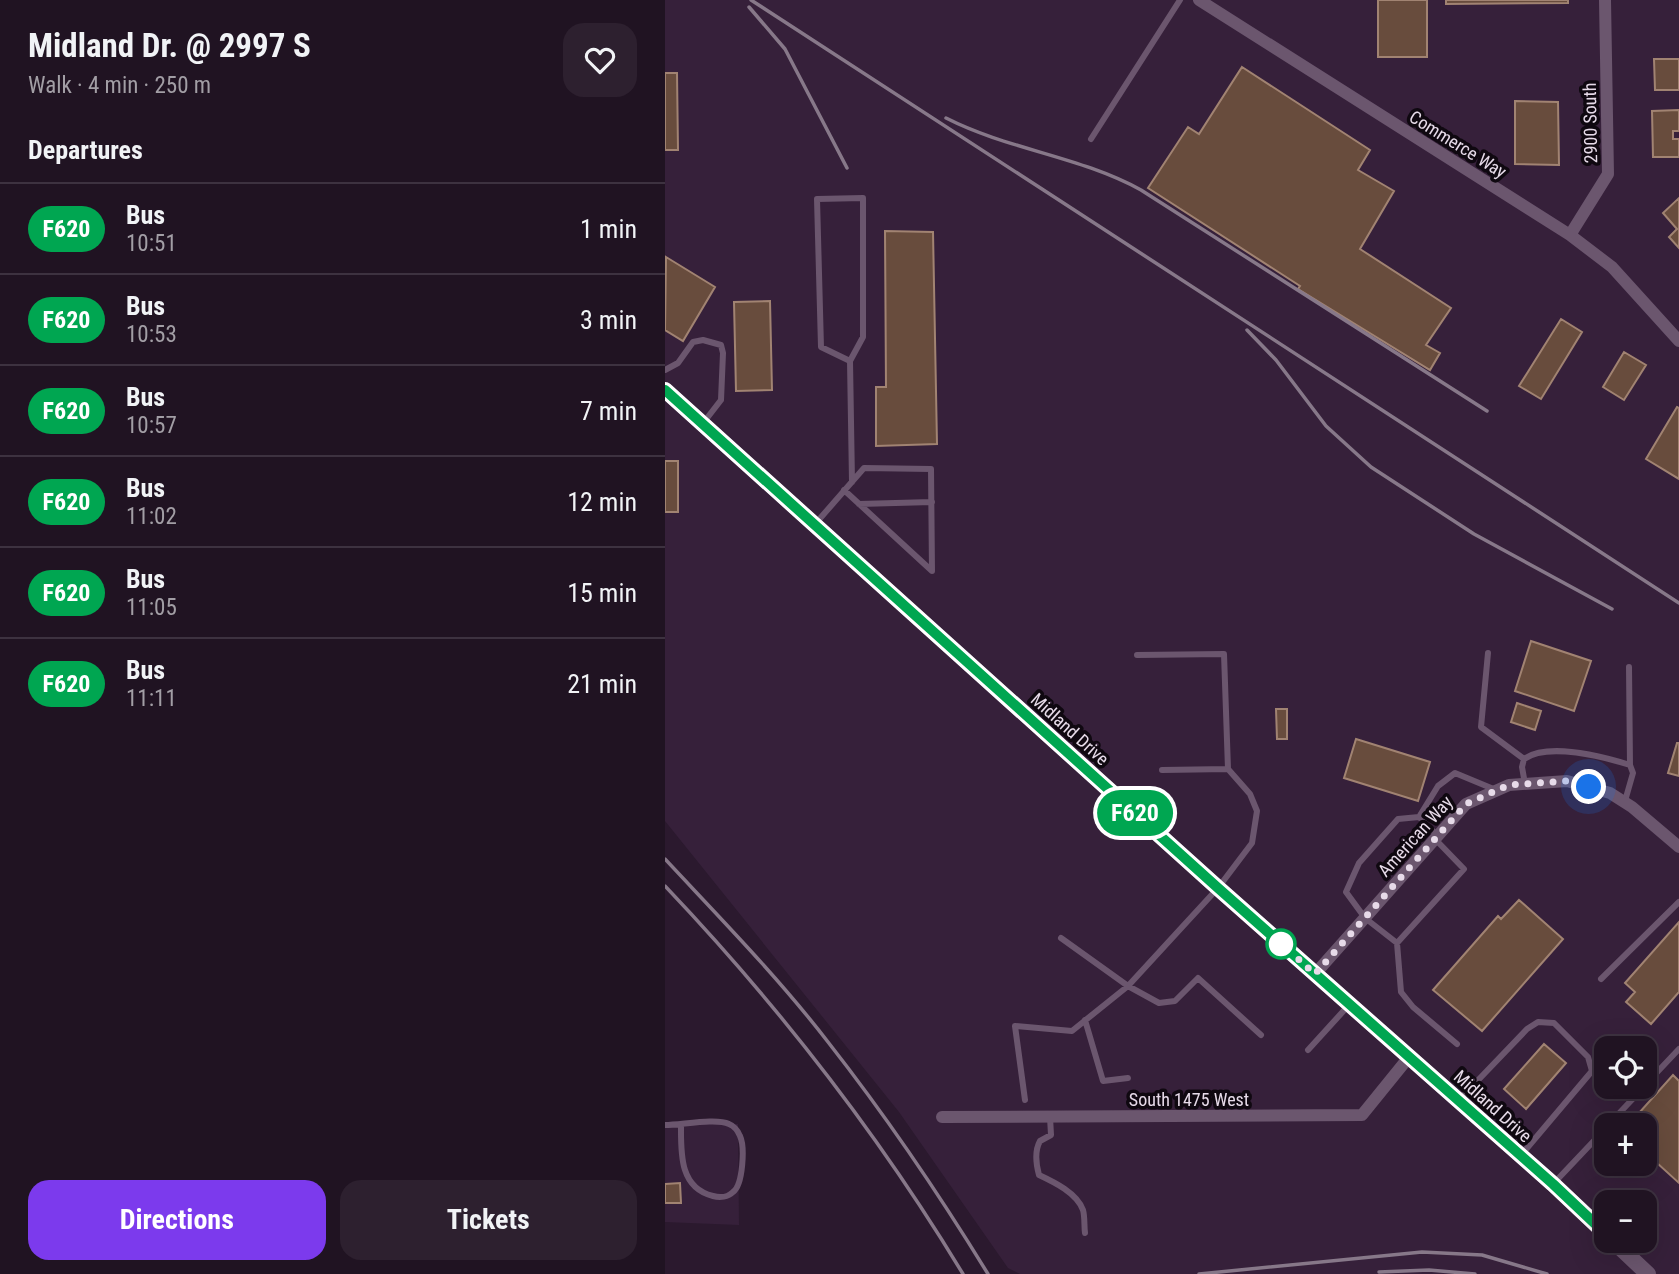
<!DOCTYPE html>
<html lang="en">
<head>
<meta charset="utf-8">
<style>
  :root { --surface:#201322; --page:#2d202f; --text:#f1f3f6; --muted:#a29ea5; --line:#3d3240; --accent:#7c3aed }
  body { margin:0; font-family:"Roboto Condensed",sans-serif; background:var(--page); color:var(--text); height:100vh; display:flex; flex-direction:column; font-size:26px; white-space:nowrap }
  * { box-sizing:border-box; margin:0 }
  p { font-size:23px; color:var(--muted) }
  .icon { flex:none; width:38px; height:38px; fill:none; stroke:currentColor; stroke-width:2; stroke-linecap:round; stroke-linejoin:round }
  .map { position:relative; flex:1; overflow:hidden }
  .details { display:flex; flex-direction:column; background:var(--surface); width:665px }
  .details>* { flex:none }
  .badge { padding:0 14px; border-radius:23px; font-size:24px; line-height:46px }
  .buttons { position:absolute; left:929px; top:1036px; display:grid; gap:14px }
  .buttons a { display:grid; place-items:center; width:63px; height:63px; border-radius:14px; background:var(--surface); box-shadow:0 7px 28px #0002,0 0 0 2px var(--line); font-size:35px }
  .you { position:absolute; width:35px; height:35px; margin:-18px; border:5px solid #fff; border-radius:50%; background:#1a73e8; box-shadow:0 0 0 10px #1a73e833 }
  .map>.badge { position:absolute; translate:-50% -50%; box-shadow:0 0 0 4px #fff }
  h2 { padding:0 28px; font-size:26px; line-height:63px }
  .round { display:grid; place-items:center; flex:none; width:74px; height:74px; border-radius:21px; background:var(--page) }
  .head { display:flex; align-items:center; justify-content:space-between; height:119px; padding:0 28px }
  h1 { font-size:33px; font-weight:700; line-height:52px }
  .button { display:flex; gap:14px; margin-top:auto; padding:14px 28px }
  .button a { flex:1; height:80px; border-radius:21px; background:var(--accent); color:#fff; font-size:28px; font-weight:700; line-height:80px; text-align:center }
  .button a+a { background:var(--page); color:var(--text) }
  ul { padding:0; list-style:none }
  li { display:flex; align-items:center; gap:21px; height:91px; padding:0 28px; border-top:2px solid var(--line) }
  li div { flex:1 }
  li b { display:block; font-size:26px }
  li em { font-style:normal }
  li .badge { min-width:77px; font-weight:700; text-align:center }
  main { display:flex; flex:1; min-height:0 }
  .map>svg:first-child { display:block }
  .built { fill:#36203a; fill-rule:evenodd }
  .building { fill:#684c3d; stroke:#a18372; stroke-width:2 }
  .lines { fill:none; stroke-linecap:round; stroke-linejoin:round }
  .service { stroke:#6b566e; stroke-width:6 }
  .minor { stroke:#6b566e; stroke-width:12 }
  .tertiary { stroke:#6b566e; stroke-width:16 }
  .rail { stroke:#877889; stroke-width:3.5 }
  .line-casing { stroke:#fff; stroke-width:16 }
  .line { stroke:#00a651; stroke-width:10 }
  .walk { stroke:#e7dbe9; stroke-width:7; stroke-dasharray:0 12.6 }
  .stop-dot { fill:#fff; stroke:#00a651; stroke-width:3.5 }
  .labels { text-anchor:middle; dominant-baseline:central; stroke-width:7; stroke-linejoin:round; paint-order:stroke }
  .street-label { font-size:18px; fill:#e7dbe9; stroke:#0f0810 }
</style>
</head>
<body>
<main>
<section class="details">
<div class="head"><div><h1>Midland Dr. @ 2997 S</h1><p>Walk · 4 min · 250 m</p></div><a class="round"><svg class="icon" aria-label="heart" viewBox="0 0 24 24"><path d="M12 20l-8-8c-3-5 5-10 8-4 3-6 11-1 8 4z"/></svg></a></div>
<h2>Departures</h2>
<ul>
<li><span class="badge" style="background:#00a651;color:#fff">F620</span><div><b>Bus</b><p>10:51</p></div><em>1 min</em></li>
<li><span class="badge" style="background:#00a651;color:#fff">F620</span><div><b>Bus</b><p>10:53</p></div><em>3 min</em></li>
<li><span class="badge" style="background:#00a651;color:#fff">F620</span><div><b>Bus</b><p>10:57</p></div><em>7 min</em></li>
<li><span class="badge" style="background:#00a651;color:#fff">F620</span><div><b>Bus</b><p>11:02</p></div><em>12 min</em></li>
<li><span class="badge" style="background:#00a651;color:#fff">F620</span><div><b>Bus</b><p>11:05</p></div><em>15 min</em></li>
<li><span class="badge" style="background:#00a651;color:#fff">F620</span><div><b>Bus</b><p>11:11</p></div><em>21 min</em></li>
</ul>
<div class="button"><a>Directions</a><a>Tickets</a></div>
</section>
<div class="map">
<svg width="1014" height="1274" viewBox="0 0 1014 1274">
  <rect width="100%" height="100%" fill="#2b192e"/>
  <path class="built" d="M0 0H1014V1274H355L343 1268 234 1112 0 821ZM942 1048H980V1087H942ZM942 1125H980V1164H942ZM942 1202H980V1241H942Z
    M0 1123 73 1124 74 1225 0 1222Z"/>
  <path class="building" d="M713 0H762V57H713Z
    M781 0H903V3L781 4Z
    M989 59H1014V90H990Z
    M577 67 705 150 693 170 729 191 695 249 786 308 761 345 775 353 765 370 633 289 635 286 483 188 523 127 534 134Z
    M0 73H12L13 150H0Z
    M850 101 893 102 894 165 850 164Z
    M1014 110V131H1008V139H1014V157H988L987 111Z
    M1014 198V248L1004 237 1012 229 998 213Z
    M220 231 268 232 272 444 211 446V387H221Z
    M1 257 50 287 18 341 0 330Z
    M105 301 107 390 71 391 69 302Z
    M896 319 917 332 876 399 854 386Z
    M959 352 981 365 959 400 938 387Z
    M1012 407 1014 408V479L981 459Z
    M0 461H13V512H0Z
    M866 641 926 661 909 711 850 691Z
    M852 703 876 711 870 730 846 722Z
    M611 709H622V739H612Z
    M691 739 765 762 753 801 679 778Z
    M1012 743H1014V776L1003 773Z
    M854 900 898 939 817 1031 768 990 833 916 836 919Z
    M1014 922V992L986 1024 961 1002 970 992 960 983Z
    M879 1044 901 1063 861 1109 839 1089Z
    M1008 1075 1014 1081V1183L980 1152V1128L984 1123 974 1113Z
    M15 1183 16 1203H0V1184Z"/>
  <g class="lines">
    <path class="service" d="M426 139 515 0
      M185 361 156 347 152 199 198 198V337L185 361 187 482
      M0 370 13 363 28 342 38 340 56 345 58 353 56 400 39 422
      M194 504 267 502
      M151 523 199 468 266 469 267 571 179 490
      M823 653 816 727 859 759
      M472 655 559 654 563 769
      M964 667 965 765
      M860 784 857 767 859 759C883 742 939 757 965 765L968 773 960 801
      M754 817 773 786 790 773 831 790
      M770 839 799 869 732 943 700 918 681 892 694 863 733 819 754 817 773 836
      M396 938 463 986 494 1003 510 1001 533 978 596 1035
      M732 943 736 992 748 1007 792 1044
      M936 979 1014 902
      M420 1020 438 1081 463 1078
      M643 1050 683 1006
      M980 1085 1014 1049
      M795 1099 862 1029 873 1022 889 1023 923 1057 927 1071 857 1154
      M360 1100 350 1026 407 1031 463 986 553 888 587 843 592 811 585 794 563 769 497 770
      M385 1117 386 1135 375 1141C370 1150 371 1164 374 1175 389 1182 412 1193 418 1210 420 1217 419 1226 420 1233
      M0 1125C16 1125 51 1118 64 1124 69 1126 73 1131 75 1136 80 1147 78 1185 68 1192 63 1197 55 1198 48 1196 14 1188 16 1152 16 1125
      M943 1125 979 1087
      M889 1183 942 1127"/>
    <path class="minor" d="M534 0 905 235 947 267 1014 341
      M905 235 943 174 940 0
      M650 974 801 804 844 785 902 781 945 793 967 807 1014 847
      M277 1117 697 1115 744 1057"/>
    <path class="tertiary" d="M0 390 553 888 888 1184 942 1235
      M948 1241 983 1274"/>
    <path class="rail" d="M86 0 1014 603
      M84 7 120 49 182 168
      M281 118C344 150 414 156 476 190L822 411
      M582 330 611 360 661 426 706 467 809 534 947 609
      M0 859C55 918 113 977 163 1042 221 1116 274 1194 323 1274
      M0 886C112 1004 214 1135 298 1274
      M714 1272 764 1270 810 1274
      M534 1274 757 1252 817 1255 882 1274"/>
  </g>
  <g class="lines">
    <defs>
      <path id="line" d="M0 390 553 888 888 1184 942 1235"/>
    </defs>
    <use href="#line" class="line-casing"/>
    <use href="#line" class="line"/>
    <path class="walk" d="M616 944 611 939 650 974 801 804 844 785 902 781 924 787"/>
  </g>
  <circle class="stop-dot" cx="616" cy="944" r="14"/>
  <g class="labels">
    <g class="street-label">
      <text transform="translate(925 123) rotate(-91)">2900 South</text>
      <text transform="translate(793 144) rotate(32)">Commerce Way</text>
      <text transform="translate(405 729) rotate(42)">Midland Drive</text>
      <text transform="translate(750 836) rotate(-48)">American Way</text>
      <text x="524" y="1099">South 1475 West</text>
      <text transform="translate(828 1106) rotate(42)">Midland Drive</text>
    </g>
  </g>
</svg>
<div class="buttons">
<a><svg class="icon" aria-label="locate" viewBox="0 0 24 24"><circle cx="12" cy="12" r="6"/><path d="M12 2v4M12 18v4M2 12h4M18 12h4"/></svg></a>
<a>+</a>
<a>−</a>
</div>
<div class="you" style="left:924px;top:787px"></div>
<b class="badge" style="left:470px;top:813px;background:#00a651;color:#fff">F620</b>
</div>
</main>
</body>
</html>
